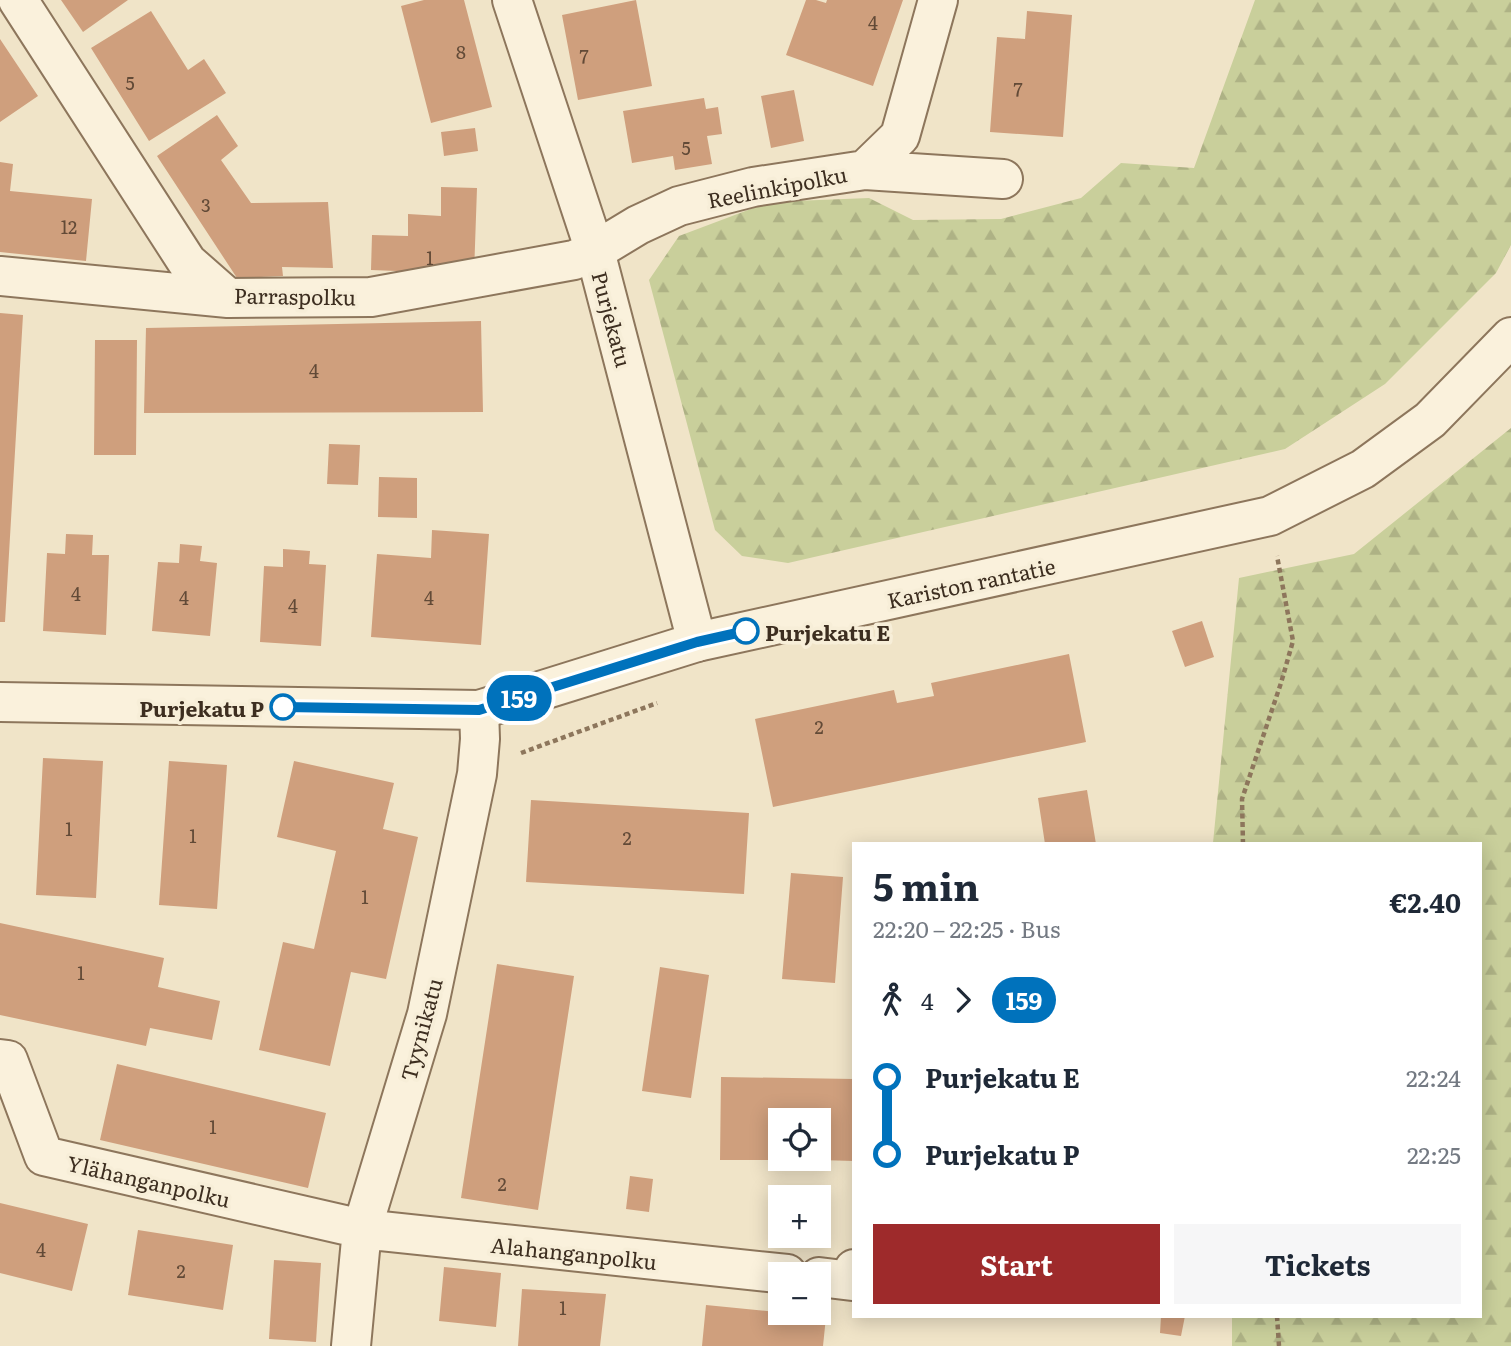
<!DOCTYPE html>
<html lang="en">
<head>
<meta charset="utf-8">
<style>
  :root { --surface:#fff; --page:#f6f6f7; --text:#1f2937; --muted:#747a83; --accent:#9e2a2b }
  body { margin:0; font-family:Literata,serif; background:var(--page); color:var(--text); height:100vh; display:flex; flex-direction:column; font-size:26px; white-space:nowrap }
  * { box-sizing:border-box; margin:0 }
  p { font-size:23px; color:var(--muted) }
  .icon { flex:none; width:38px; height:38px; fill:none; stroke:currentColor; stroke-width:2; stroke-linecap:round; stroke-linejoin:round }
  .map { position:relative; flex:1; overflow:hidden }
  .drawer { position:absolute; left:852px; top:842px; width:630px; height:476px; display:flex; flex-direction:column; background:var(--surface); border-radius:0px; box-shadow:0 4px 18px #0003 }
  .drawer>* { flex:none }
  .badge { padding:0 14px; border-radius:23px; font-size:24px; line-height:46px }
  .tools { position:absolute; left:768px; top:1108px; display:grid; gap:14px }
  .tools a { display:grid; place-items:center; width:63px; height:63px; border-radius:0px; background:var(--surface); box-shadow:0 4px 18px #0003; font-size:35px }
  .map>.badge { position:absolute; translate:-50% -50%; box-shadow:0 0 0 4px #fff }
  .legs { display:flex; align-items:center; gap:10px; height:77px; padding:0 21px; font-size:23px }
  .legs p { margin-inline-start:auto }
  .summary { display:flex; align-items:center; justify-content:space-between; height:119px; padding:0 21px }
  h1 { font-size:38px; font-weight:700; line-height:52px }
  .cta { display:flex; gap:14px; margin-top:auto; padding:14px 21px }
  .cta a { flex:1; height:80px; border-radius:0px; background:var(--accent); color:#fff; font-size:28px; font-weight:700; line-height:80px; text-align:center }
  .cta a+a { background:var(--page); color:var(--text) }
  ul { padding:0 21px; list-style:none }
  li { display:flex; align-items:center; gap:24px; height:77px; font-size:26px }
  li i { display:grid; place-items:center; width:10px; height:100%; margin:0 9px; background:currentColor }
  li i::after { content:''; width:18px; height:18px; margin:-9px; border:5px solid; border-radius:50%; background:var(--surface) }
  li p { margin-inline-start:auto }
  li:first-child i { background:linear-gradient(#0000 50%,currentColor 0) }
  li:last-child i { background:linear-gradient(currentColor 50%,#0000 0) }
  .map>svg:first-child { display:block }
  .forest { fill:url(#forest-firs) }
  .building { fill:#cf9f7d }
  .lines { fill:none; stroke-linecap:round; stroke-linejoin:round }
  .minor-casing { stroke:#8d765c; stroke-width:42 }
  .tertiary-casing { stroke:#8d765c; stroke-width:42 }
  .path { stroke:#8d765c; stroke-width:4.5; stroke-dasharray:5 3.5; stroke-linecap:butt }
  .minor { stroke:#faf1dc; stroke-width:38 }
  .tertiary { stroke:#faf1dc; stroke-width:38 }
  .line-1-casing { stroke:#fff; stroke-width:16 }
  .line-1 { stroke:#0072bc; stroke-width:10 }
  .stop-1-dot { fill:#fff; stroke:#0072bc; stroke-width:3.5 }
  .labels { text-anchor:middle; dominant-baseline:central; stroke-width:7; stroke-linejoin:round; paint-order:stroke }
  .number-label { font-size:18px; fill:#624a37 }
  .street-label { font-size:21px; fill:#3d2e20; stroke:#f7eed8 }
  .stop-label { font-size:21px; font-weight:bold; fill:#3d2e20; stroke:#f7eed8; text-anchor:start }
</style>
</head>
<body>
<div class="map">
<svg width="1511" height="1346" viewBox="0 0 1511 1346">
  <defs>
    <pattern id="forest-firs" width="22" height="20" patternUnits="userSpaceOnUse" patternTransform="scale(1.75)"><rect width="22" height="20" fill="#c9cf9b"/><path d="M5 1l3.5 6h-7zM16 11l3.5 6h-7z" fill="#aeb285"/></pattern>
  </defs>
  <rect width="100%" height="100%" fill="#f0e4c8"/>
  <path class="forest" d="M1255 0H1511V245L1496 273 1385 384 1285 449 788 563 742 556 715 530 649 280 679 236 769 202 869 198 913 220 1001 219 1081 198 1121 163 1194 168Z
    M1511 428V1346H1232V1316H1480V844L1213 843 1239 578 1354 554Z"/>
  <path class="building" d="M61 0H128L83 32Z
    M424 0H464L492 107 431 123 401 6Z
    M636 0 652 86 578 100 562 15Z
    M806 0H816L826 3 827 0H903L873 86 786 55Z
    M151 11 188 70 204 59 226 93 149 141 91 48Z
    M1027 11 1072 15 1063 137 990 132 997 37 1025 39Z
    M0 39 38 96 0 122Z
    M794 90 804 141 771 148 761 96Z
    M704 98 706 109 718 107 722 134 707 136 712 164 675 170 673 156 632 163 623 111Z
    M217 115 238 146 221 160 251 203 328 202 333 268 282 267 283 276 237 278 157 156Z
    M475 128 478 151 444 156 441 132Z
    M0 162 13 164 10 191 92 199 86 261 0 252Z
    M441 187 477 188 474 274 371 270 372 235 408 236V214L441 216Z
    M0 313 23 315 5 622H0Z
    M481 321 483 412 144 413 146 328Z
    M95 340H137L136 455H94Z
    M329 444 360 445 358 485 327 484Z
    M379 477 417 478V518L378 517Z
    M432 530 489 534 481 645 371 637 377 554 431 558Z
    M66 534 93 535 92 555H109L106 635 43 631 47 553 65 554Z
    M180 544 202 546 200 561 217 563 210 636 152 631 158 562 179 563Z
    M283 549 310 551 309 564 326 565 321 646 260 642 264 566 283 567Z
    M1202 621 1214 657 1185 667 1172 631Z
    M1069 654 1086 742 773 807 755 719 894 690 897 703 934 696 931 683Z
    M43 758 103 761 96 898 36 895Z
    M169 761 227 765 217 909 159 905Z
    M294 761 394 783 383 829 418 837 386 979 351 972 330 1066 259 1050 283 942 314 949 336 851 277 837Z
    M1087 790 1096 844H1045L1038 798Z
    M531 800 749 813 744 894 526 882Z
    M791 873 843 877 835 983 782 979Z
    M0 923 164 958 158 987 220 1001 212 1040 150 1028 146 1046 0 1015Z
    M497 964 574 976 538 1210 461 1198Z
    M660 967 709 975 691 1098 642 1091Z
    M117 1064 326 1113 308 1188 100 1140Z
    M721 1077 854 1079V1161L819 1160V1120H780V1160H720Z
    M630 1176 653 1179 649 1212 626 1209Z
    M0 1203 88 1224 72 1291 0 1273Z
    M138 1230 233 1245 223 1310 128 1295Z
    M274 1260 321 1263 316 1342 269 1339Z
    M444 1267 501 1273 496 1327 439 1321Z
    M522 1289 606 1294 600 1346H518Z
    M706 1305 826 1317 823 1346H702Z
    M1161 1316H1185L1181 1336 1160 1333Z"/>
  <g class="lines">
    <defs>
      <path id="minor" d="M18 0 187 262 228 298 371 297 574 260 595 251 638 225 679 206 753 187 865 170 900 136 938 0
        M512 0 595 251 697 642
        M865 170 1003 179
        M0 276 228 298
        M0 1059 8 1060 44 1156 362 1229 787 1274
        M819 1277 852 1281 854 1269
        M351 1346 362 1229 427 1014 477 774 480 739 479 710"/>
      <path id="tertiary" d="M0 702 479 710 697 642 1270 516 1363 469 1430 420 1511 337"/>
    </defs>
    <use href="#minor" class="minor-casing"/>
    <use href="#tertiary" class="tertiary-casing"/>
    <path class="path" d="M521 753 657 703
      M1243 844 1242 799 1281 683 1293 641 1277 556
      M1277 1316 1279 1346"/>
    <use href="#minor" class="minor"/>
    <use href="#tertiary" class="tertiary"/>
  </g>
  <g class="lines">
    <defs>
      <path id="line-1" d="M283 707 479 710 697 642 746 631"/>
    </defs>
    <use href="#line-1" class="line-1-casing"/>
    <use href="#line-1" class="line-1"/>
  </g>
  <g class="stop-1-dot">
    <circle cx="746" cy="631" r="12"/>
    <circle cx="283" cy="707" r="12"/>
  </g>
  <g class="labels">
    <g class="number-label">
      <text x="873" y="22">4</text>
      <text x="461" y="51">8</text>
      <text x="584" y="55">7</text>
      <text x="130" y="82">5</text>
      <text x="1018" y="88">7</text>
      <text x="686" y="147">5</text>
      <text x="206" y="204">3</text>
      <text x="69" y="226">12</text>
      <text x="430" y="257">1</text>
      <text x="314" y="370">4</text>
      <text x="76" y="593">4</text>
      <text x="184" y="597">4</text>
      <text x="429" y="597">4</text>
      <text x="293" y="605">4</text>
      <text x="819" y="726">2</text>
      <text x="69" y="828">1</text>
      <text x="193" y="835">1</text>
      <text x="627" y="837">2</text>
      <text x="365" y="896">1</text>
      <text x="81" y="972">1</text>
      <text x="213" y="1126">1</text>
      <text x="502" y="1183">2</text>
      <text x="41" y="1249">4</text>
      <text x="181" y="1270">2</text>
      <text x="563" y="1307">1</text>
    </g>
    <g class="street-label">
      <text transform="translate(777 186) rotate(-11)">Reelinkipolku</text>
      <text transform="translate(295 295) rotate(1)">Parraspolku</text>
      <text transform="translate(613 319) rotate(75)">Purjekatu</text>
      <text transform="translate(971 582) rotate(-12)">Kariston rantatie</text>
      <text transform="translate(420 1029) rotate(-75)">Tyynikatu</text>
      <text transform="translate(149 1180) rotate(13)">Ylähanganpolku</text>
      <text transform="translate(574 1252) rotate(6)">Alahanganpolku</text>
    </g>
    <g class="stop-label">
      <text x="765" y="631">Purjekatu E</text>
      <text x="264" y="707" text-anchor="end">Purjekatu P</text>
    </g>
  </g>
</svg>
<div class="tools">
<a><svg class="icon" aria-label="locate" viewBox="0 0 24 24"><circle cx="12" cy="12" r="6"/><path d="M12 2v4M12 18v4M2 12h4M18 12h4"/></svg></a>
<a>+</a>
<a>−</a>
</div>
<b class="badge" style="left:519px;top:698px;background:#0072bc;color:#fff">159</b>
<section class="drawer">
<div class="summary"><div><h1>5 min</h1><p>22:20 – 22:25 · Bus</p></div><b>€2.40</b></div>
<div class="legs"><svg class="icon" aria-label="walk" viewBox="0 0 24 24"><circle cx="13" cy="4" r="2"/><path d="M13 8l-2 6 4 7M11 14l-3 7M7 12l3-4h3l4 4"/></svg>4<svg class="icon" aria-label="forward" viewBox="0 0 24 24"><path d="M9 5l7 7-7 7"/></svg><b class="badge" style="background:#0072bc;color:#fff">159</b></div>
<ul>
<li><i style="color:#0072bc"></i><b>Purjekatu E</b><p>22:24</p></li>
<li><i style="color:#0072bc"></i><b>Purjekatu P</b><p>22:25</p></li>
</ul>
<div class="cta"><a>Start</a><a>Tickets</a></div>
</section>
</div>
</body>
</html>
